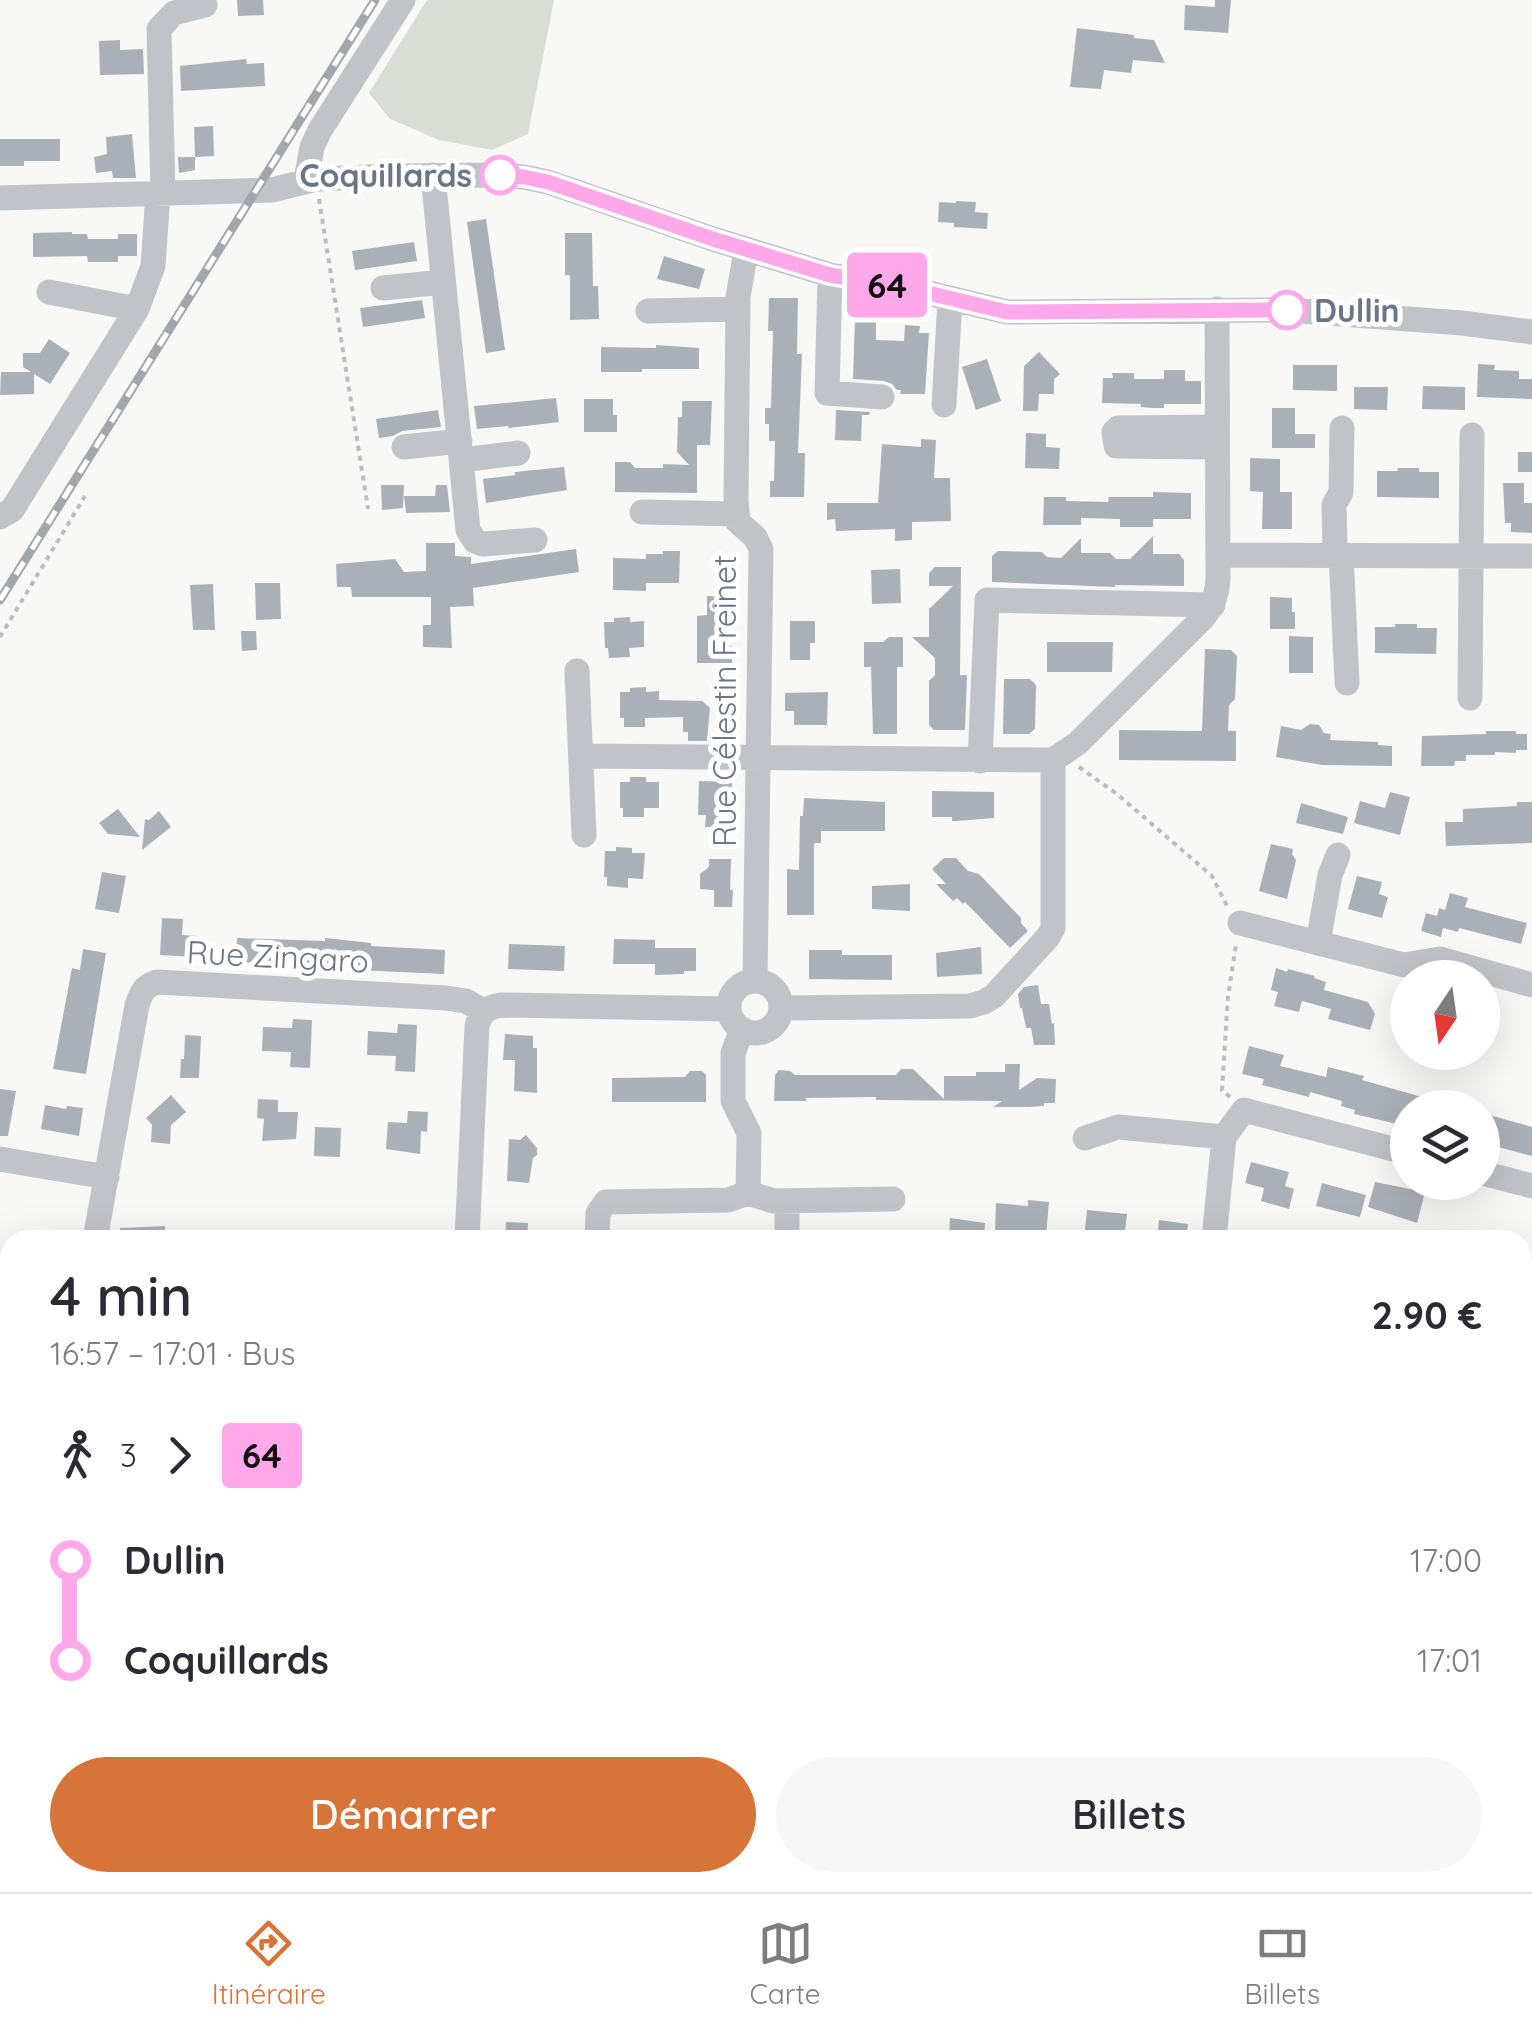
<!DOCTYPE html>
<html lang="fr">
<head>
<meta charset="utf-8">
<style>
  :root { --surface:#fff; --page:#f7f7f7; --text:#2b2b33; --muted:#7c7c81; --line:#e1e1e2; --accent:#d67439 }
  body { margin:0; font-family:Quicksand,sans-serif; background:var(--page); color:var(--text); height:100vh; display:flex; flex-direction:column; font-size:38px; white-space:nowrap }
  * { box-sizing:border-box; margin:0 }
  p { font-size:32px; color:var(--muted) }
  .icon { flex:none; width:55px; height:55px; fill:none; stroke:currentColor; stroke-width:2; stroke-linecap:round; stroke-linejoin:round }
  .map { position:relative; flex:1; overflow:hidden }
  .details { position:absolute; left:0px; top:1230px; width:1532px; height:662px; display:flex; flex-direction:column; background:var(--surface); border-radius:30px 30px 0 0; box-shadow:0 10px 40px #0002 }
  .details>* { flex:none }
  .badge { padding:0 20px; border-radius:8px; font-size:35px; line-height:65px }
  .needle { width:65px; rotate:193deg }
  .controls { position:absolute; left:1390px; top:960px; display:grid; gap:20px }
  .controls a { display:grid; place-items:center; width:110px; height:110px; border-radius:50%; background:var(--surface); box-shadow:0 10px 40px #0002; font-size:50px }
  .map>.badge { position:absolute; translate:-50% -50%; box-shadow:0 0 0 5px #fff }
  .legs { display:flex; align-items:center; gap:15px; height:110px; padding:0 50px; font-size:32px }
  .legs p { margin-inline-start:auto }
  .headline { display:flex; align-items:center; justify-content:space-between; height:170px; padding:0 50px }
  h1 { font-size:55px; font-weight:600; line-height:75px }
  .action { display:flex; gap:20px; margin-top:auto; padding:20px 50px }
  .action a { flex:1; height:115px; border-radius:60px; background:var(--accent); color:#fff; font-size:40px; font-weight:600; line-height:115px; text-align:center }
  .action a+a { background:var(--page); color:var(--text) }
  ul { padding:0 50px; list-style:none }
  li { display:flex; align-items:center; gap:35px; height:100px; font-size:38px }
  li i { display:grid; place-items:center; width:15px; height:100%; margin:0 12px; background:currentColor }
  li i::after { content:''; width:25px; height:25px; margin:-12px; border:8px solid; border-radius:50%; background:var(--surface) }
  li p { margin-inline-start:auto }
  li:first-child i { background:linear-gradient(#0000 50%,currentColor 0) }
  li:last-child i { background:linear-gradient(currentColor 50%,#0000 0) }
  .tab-bar { display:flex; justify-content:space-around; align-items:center; height:140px; border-top:2px solid var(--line); background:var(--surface); font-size:28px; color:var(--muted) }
  .tab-bar a { display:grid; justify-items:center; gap:5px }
  .tab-bar .current { color:var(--accent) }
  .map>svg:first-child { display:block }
  .green { fill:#d8ddd6 }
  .building { fill:#aab0b7 }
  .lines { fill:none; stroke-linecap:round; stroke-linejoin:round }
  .path { stroke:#bbbdc0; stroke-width:4; stroke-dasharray:5 5; stroke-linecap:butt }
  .minor { stroke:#c0c3c8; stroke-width:25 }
  .rail-casing { stroke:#a2a7ae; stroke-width:9 }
  .rail { stroke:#fff; stroke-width:5; stroke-dasharray:15; stroke-linecap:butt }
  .line-1-casing { stroke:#fff; stroke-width:22 }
  .line-1 { stroke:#ffa9eb; stroke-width:15 }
  .stop-1-dot { fill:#fff; stroke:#ffa9eb; stroke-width:5 }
  .labels { text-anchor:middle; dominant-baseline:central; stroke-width:10; stroke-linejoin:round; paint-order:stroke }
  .stop-label { font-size:32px; font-weight:bold; fill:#6a7585; stroke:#fff; text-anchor:end }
  .street-label { font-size:32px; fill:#6a7585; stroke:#fff }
</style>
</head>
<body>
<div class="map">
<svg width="1532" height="1892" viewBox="0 0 1532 1892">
  <rect width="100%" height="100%" fill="#f8f9f7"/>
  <path class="green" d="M427 0H554L528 134 492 150 439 140 390 119 369 93Z
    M0 1780H10V1882L162 1883 161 1892H0Z"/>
  <path class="building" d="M237 0H263L264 15 238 16Z
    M1215 0H1231L1228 33 1184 30 1185 5 1215 7Z
    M1077 28 1134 35V38L1154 40 1165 63 1133 60 1131 73 1104 70 1101 89 1070 87Z
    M120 40V50L143 49 144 74 100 75 99 41Z
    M246 59 247 64 264 63 265 86 181 91 180 66Z
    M213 126 214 156 195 157 194 127Z
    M132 134 136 178H113L112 171 96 173 94 157 107 154 106 137Z
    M0 139H60V161H24V166H0Z
    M178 157H195V170L179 173Z
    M956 201 976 202 975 212 988 213 987 229 954 227V223L938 222 939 202 956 203Z
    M486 219 505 350 486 353 467 222Z
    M72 232V234H87L88 239H118V234H137V256H118V262H88L87 256 33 257V233Z
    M565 233H592L593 286H598L599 319 570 320V275H565Z
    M414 242 417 261 355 270 352 251Z
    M664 256 705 269 699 289 657 279Z
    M769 298H798L797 354H802L798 453H805L804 497H770V481H774L775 441H769V424H765V408H771L773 331H768Z
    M422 300 425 318 363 327 360 308Z
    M855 318 876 319V340L904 341 905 325 920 326 919 333H929L925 394H900L901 390H897L892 384 884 381 853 379Z
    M49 339 70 353 50 384 34 374V394L0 395 1 372H31L23 367V353H40Z
    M656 345 699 348V369H642V372H601V347L656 348Z
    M1039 352 1060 374 1054 379V394H1039L1038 411H1023L1024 366Z
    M987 359 1001 401 976 410 962 367Z
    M1478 364 1495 365 1494 370 1519 371V379H1532V399L1477 397Z
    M1293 365H1337V391L1293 390Z
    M1164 370H1185V381H1201V404H1164V408H1153L1141 407V404L1102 403 1103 378H1113L1112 373H1134V379H1164Z
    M1423 386 1465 387V410L1422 409Z
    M1354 387H1388L1387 410 1354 409Z
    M556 398 559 422 509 428 508 426 477 429 474 406Z
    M584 399H613V415H617V432H584Z
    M682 401H712L710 445H697V493L615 492V462H630L635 468H663V464L689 465 677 452 678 417H682Z
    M1272 408H1295V434H1315V448H1272Z
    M438 410 441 427 402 431 393 436 379 438 376 419Z
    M836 410 870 412 869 415H862L861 441 835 440Z
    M1026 433 1046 434V447L1060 448 1059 469 1025 468Z
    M921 439 936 440 934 478H950L951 521 912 522V540L895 541V529L836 531 835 519 827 520V503H878L882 444 921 447Z
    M1518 452H1532V472H1518Z
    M1250 458 1280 459V492H1292V529H1262L1263 492 1250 491Z
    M564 467 567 490 486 503 483 479 515 475V472Z
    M1397 468H1419V472H1439V498L1377 497V471H1398Z
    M1503 483H1524V503H1532V533L1511 532V523H1505Z
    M381 485H404L403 508 382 510Z
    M436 485H447L450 512 406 513 404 496H435Z
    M1153 492 1191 493V519H1153V527H1120V519L1081 518V525H1043L1044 497H1066V501L1108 502 1109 497H1153Z
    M1153 536V554H1179L1184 560V586L1115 585V587L992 582V556L998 551 1042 552 1047 557 1061 558 1081 538V553H1110L1116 559H1130Z
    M426 543H455V556L471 557V564L576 549 579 572 473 588 474 606 450 607 452 648 423 647V625H431V597H352L351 587H337L336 564 395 559 404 572 426 571Z
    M663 551H680L679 583H646V591L613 590V558L646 559V554H663Z
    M935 567H961L960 675H967L965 730H934L929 725V681L935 675V658L912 637H929V609L953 586H929V573Z
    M900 569 901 603 872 604 871 570Z
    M255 583H280L281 619 256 620Z
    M213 584 215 630H193L190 585Z
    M707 596 732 597V614H728V630L727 645 732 646V663H697V616L707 615Z
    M1270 597 1292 598V612H1295V629H1270Z
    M630 617V622L644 621V647L629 648 630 657 609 658 608 648H605L604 622H614V618Z
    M790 621H815V643H810V660H790Z
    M1395 624H1417V628H1437L1436 654 1375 653V627H1395Z
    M241 631H256L257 650 242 651Z
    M1289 636 1313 637V673H1289Z
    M889 637H903V667H897V734H873L871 667H864V642H883Z
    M1047 642H1113L1112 672H1047Z
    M1205 649 1231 650 1237 656 1235 699 1229 705 1228 731H1236V761L1119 760V730L1202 731Z
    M1004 679H1030L1036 685 1035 729 1029 734H1003Z
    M646 687V692L659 691V700L702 701 710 708 707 741H688V732H683V717L645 718V727H624V718H620V692H630V688Z
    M828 692 827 725H794V711H785V693Z
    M1310 724 1319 725 1324 733 1331 734 1330 740 1378 742V745L1392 746V766L1322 765 1276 757 1281 726 1301 730Z
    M1486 731H1516V734H1527V750H1516V753L1495 752V755H1466V761H1455L1454 766H1421L1422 736 1486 734Z
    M630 777H646V782H659V808H644V817H623V808H620V782H630Z
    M699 781 732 782 731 827H705L706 815H698Z
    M932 791 994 792V818L956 821H952V817H932Z
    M1390 792 1410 797 1400 835 1354 823 1360 801 1385 808Z
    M804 798 885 802V831H821V843H814V915H787V869L799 870 800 816H803Z
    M1517 802H1532V843L1446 846 1445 822H1463V809L1517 806Z
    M1301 803 1348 817 1343 834 1296 823Z
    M118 809 140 837 108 834 99 823Z
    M159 811 171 827 142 850 145 819 149 820Z
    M1271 844 1293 849 1292 854 1296 860 1287 899 1259 891Z
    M616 847 632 848V853H645L643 879 628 878V888L607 886V877H604L605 851H616Z
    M944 858H956L968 871 979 874 1021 918V923L1028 931 1010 948 965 902 963 904 957 898 953 901 936 884H946L932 869Z
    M709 859H731L730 890H733L732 907H714V890L700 889V874L709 867Z
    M102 872 126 876 119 913 95 909Z
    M1357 876 1382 882 1379 894 1388 897 1382 918 1348 909Z
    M910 884V911L872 909V886Z
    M1450 893 1468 898 1465 907 1527 923 1521 944 1459 928 1458 932 1443 928 1441 937 1421 931 1426 913 1437 916 1439 908 1445 910Z
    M162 918 183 919 182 935 197 936 195 957 160 955Z
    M237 938 325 941V938L371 943V946L445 950 444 974 313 968V965L236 962Z
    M614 939 655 940V948H696V971H684V974L655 975V964H613Z
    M509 944 565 946 564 971 508 969Z
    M981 947 982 974 937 977 936 953Z
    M83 949 106 953 86 1074 53 1069 72 968 80 970Z
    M809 950H842V955H892V980L809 979Z
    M1276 968 1287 972 1288 969 1315 976 1314 978 1326 982 1324 990 1368 1002 1375 1014 1370 1030 1328 1019 1331 1009 1302 1001 1299 1012 1274 1006 1278 992 1271 990Z
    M1038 985 1041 1004H1049L1052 1024 1054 1023 1055 1045H1034L1031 1028H1026L1022 1008H1020L1018 994 1024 987Z
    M293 1019 312 1020 310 1068 290 1067 291 1052 262 1051 263 1027 292 1028Z
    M398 1024 417 1025 415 1072 395 1071 396 1056 367 1055 368 1031 397 1033Z
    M505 1034 533 1036V1048H537V1093L514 1091 515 1060H503Z
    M185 1035 201 1036 199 1078H180L181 1059H184Z
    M1249 1046 1284 1055 1280 1066 1326 1077 1328 1067 1364 1076 1362 1080 1443 1103 1442 1108H1408L1406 1126 1354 1114 1355 1110 1341 1106 1342 1101 1310 1092 1309 1097 1262 1085 1264 1079 1242 1074Z
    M1005 1064H1020L1019 1090 1037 1078 1056 1079 1055 1103H1044V1106L1028 1107H993L1002 1101 876 1100V1097L806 1098V1101H774L775 1075 779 1070 790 1071 795 1075H896L901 1069H913L944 1099V1076H976V1072H1005Z
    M690 1071H702L706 1075V1102H612V1078L685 1077Z
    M0 1089 16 1091 8 1136H0Z
    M171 1095 186 1112 171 1125 170 1144 151 1142 152 1125 146 1118Z
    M258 1099 278 1100V1112H298L296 1139 262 1141 264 1119 257 1118Z
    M45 1105 66 1109 67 1106 83 1108 79 1136 41 1129Z
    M408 1111 428 1112 427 1132 421 1131 420 1154 386 1149 388 1122 407 1123Z
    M1482 1113 1532 1127V1156L1483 1143 1486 1132 1482 1131Z
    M315 1127 341 1128 340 1157 314 1156Z
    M526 1135 537 1148V1155L533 1158 529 1183 507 1181 509 1139 520 1140Z
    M1251 1162 1289 1172 1285 1186 1294 1189 1289 1209 1261 1201 1264 1188 1245 1183Z
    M1375 1182 1425 1192 1417 1223 1368 1207Z
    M1322 1183 1366 1195 1360 1217 1316 1206Z
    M1028 1200 1049 1202 1046 1237 995 1232 996 1203 1028 1206Z
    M1087 1210 1127 1214 1124 1240H1084Z
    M950 1218 985 1223 984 1240H949Z
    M1159 1220 1188 1224 1186 1240H1157Z
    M506 1222 528 1223 527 1240H505Z
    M165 1226 166 1240H120V1228Z"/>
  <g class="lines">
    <path class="path" d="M319 199 368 509
      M0 637 85 496
      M1079 767 1117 794 1212 876 1227 906
      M1230 1097 1222 1090 1228 996 1236 945"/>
    <path class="minor" d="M433 175 468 530 475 541 483 544 535 540
      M306 181 312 147 320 130 403 0
      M163 194 159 29 174 13 205 5
      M0 198 272 190 316 179 394 176 500 175 524 177 548 182 713 239 830 275 920 291 1007 312 1287 310 1462 323 1532 332
      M749 251 744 262 738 297 736 501 738 522 755 537 761 549 755 981
      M830 275 827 393 882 397
      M383 288 443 282
      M49 292 137 309
      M648 311 737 309
      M944 405 950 299
      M1217 427 1118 428 1114 432 1116 446 1217 447
      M404 447 460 441
      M462 460 518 453
      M642 512 736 514
      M0 517 12 510 137 309 153 266 158 194
      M1335 554 1334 505 1341 492 1342 428
      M1341 554 1347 683
      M1218 555 1532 556
      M577 671 584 835
      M1470 698 1472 435
      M581 756 1053 760
      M1053 760 1078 743 1202 619C1213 605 1217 596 1218 578L1217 309
      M980 761 987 600 1213 605
      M1240 923 1404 965 1440 959 1532 985
      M1318 943 1330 875 1338 855
      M729 1007a26 26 0 1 1 52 0a26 26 0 1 1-52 0Z
      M781 1008 970 1006 984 1002 994 996 1048 937 1053 928V760
      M1085 1138 1118 1127 1224 1137
      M0 1159 107 1177
      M1482 1173 1532 1186
      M748 1193 774 1201 893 1199
      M95 1240 137 1005C141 993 144 986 157 982L446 998 466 1001 483 1011
      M467 1240 477 1026C481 1012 487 1007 502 1005L729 1009
      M597 1240 598 1213 606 1202 728 1200 748 1193 749 1133 733 1101V1053L742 1029
      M787 1240V1201
      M1214 1240 1224 1137 1244 1110 1408 1153
      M1530 1277 1532 1268
      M0 1425 10 1420
      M0 1493 10 1511
      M1522 1514 1532 1515
      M0 1563 10 1558
      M1522 1846 1532 1850
      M886 1882 887 1892
      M968 1882 969 1892
      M1247 1882V1892
      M253 1892 254 1882
      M597 1892V1882
      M995 1892 1014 1882"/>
    <defs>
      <path id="rail" d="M0 600 375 0"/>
    </defs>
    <use href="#rail" class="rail-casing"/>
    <use href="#rail" class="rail"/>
  </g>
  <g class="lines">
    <defs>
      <path id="line-1" d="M500 175 524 177 548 182 713 239 830 275 920 291 1007 312 1287 310"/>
    </defs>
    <use href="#line-1" class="line-1-casing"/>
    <use href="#line-1" class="line-1"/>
  </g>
  <g class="stop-1-dot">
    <circle cx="500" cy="175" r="18"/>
    <circle cx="1287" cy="310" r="18"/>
  </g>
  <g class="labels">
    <g class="stop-label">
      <text x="472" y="175">Coquillards</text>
      <text x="1314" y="310" text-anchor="start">Dullin</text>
    </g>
    <g class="street-label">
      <text transform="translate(724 701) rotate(-90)">Rue Célestin Freinet</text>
      <text transform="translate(278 956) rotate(3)">Rue Zingaro</text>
    </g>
  </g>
</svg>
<div class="controls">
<a><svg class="needle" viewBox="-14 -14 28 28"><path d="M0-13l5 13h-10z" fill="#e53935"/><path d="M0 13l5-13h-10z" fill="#7c7c81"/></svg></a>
<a><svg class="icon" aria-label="layers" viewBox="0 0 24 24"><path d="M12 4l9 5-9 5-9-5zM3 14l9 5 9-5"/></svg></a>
</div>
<b class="badge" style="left:887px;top:285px;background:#ffa9eb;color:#111">64</b>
<section class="details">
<div class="headline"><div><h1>4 min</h1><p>16:57 – 17:01 · Bus</p></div><b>2.90 €</b></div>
<div class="legs"><svg class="icon" aria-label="walk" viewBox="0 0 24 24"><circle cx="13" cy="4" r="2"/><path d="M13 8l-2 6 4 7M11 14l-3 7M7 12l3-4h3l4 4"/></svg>3<svg class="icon" aria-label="forward" viewBox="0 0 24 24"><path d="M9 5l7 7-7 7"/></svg><b class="badge" style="background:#ffa9eb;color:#111">64</b></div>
<ul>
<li><i style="color:#ffa9eb"></i><b>Dullin</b><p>17:00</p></li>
<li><i style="color:#ffa9eb"></i><b>Coquillards</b><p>17:01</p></li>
</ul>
<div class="action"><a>Démarrer</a><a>Billets</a></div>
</section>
</div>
<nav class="tab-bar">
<a class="current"><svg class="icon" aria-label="directions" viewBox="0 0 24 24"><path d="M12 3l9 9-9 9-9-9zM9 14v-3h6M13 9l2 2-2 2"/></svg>Itinéraire</a>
<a><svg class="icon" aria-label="map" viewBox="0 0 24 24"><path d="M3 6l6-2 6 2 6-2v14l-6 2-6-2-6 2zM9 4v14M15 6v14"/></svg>Carte</a>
<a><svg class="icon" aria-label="tickets" viewBox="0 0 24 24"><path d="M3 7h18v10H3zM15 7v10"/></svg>Billets</a>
</nav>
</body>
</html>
